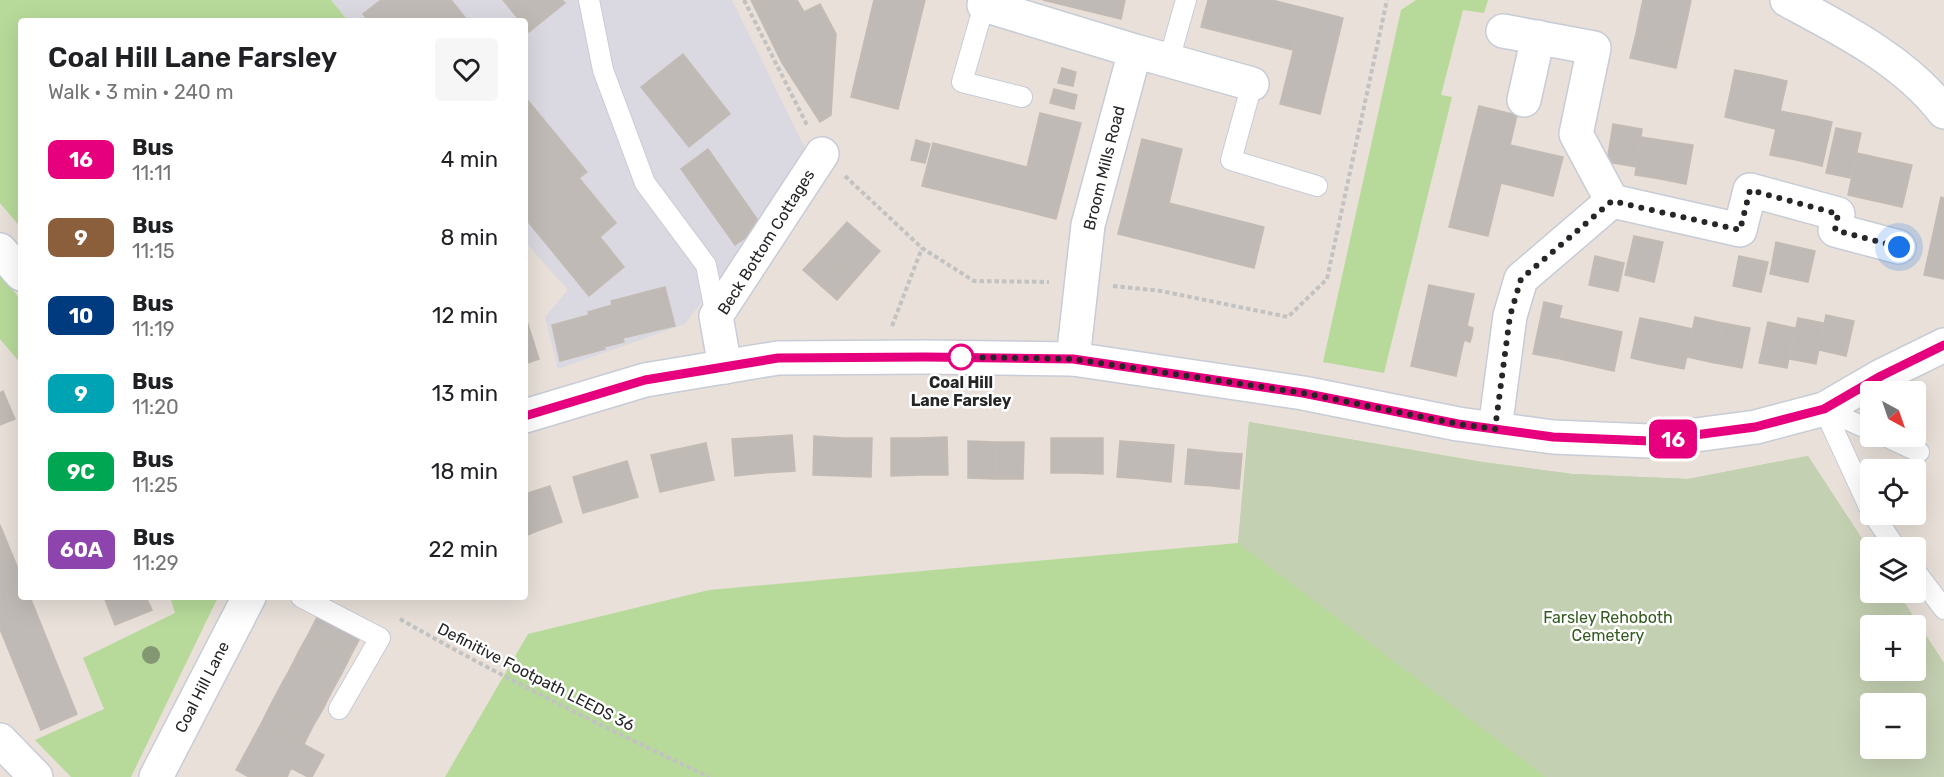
<!DOCTYPE html>
<html lang="en">
<head>
<meta charset="utf-8">
<style>
  :root { --surface:#fff; --page:#f6f6f6; --text:#202124; --muted:#757577 }
  body { margin:0; font-family:Rubik,sans-serif; background:var(--page); color:var(--text); height:100vh; display:flex; flex-direction:column; font-size:22px; white-space:nowrap }
  * { box-sizing:border-box; margin:0 }
  p { font-size:20px; color:var(--muted) }
  .icon { flex:none; width:33px; height:33px; fill:none; stroke:currentColor; stroke-width:2; stroke-linecap:round; stroke-linejoin:round }
  .map { position:relative; flex:1; overflow:hidden }
  .panel { position:absolute; left:18px; top:18px; width:510px; height:582px; display:flex; flex-direction:column; background:var(--surface); border-radius:6px; box-shadow:0 6px 24px #0002 }
  .panel>* { flex:none }
  .badge { padding:0 12px; border-radius:9px; font-size:21px; line-height:39px }
  .needle { width:39px; rotate:140deg }
  .tools { position:absolute; left:1860px; top:381px; display:grid; gap:12px }
  .tools a { display:grid; place-items:center; width:66px; height:66px; border-radius:6px; background:var(--surface); box-shadow:0 6px 24px #0002; font-size:30px }
  .you { position:absolute; width:30px; height:30px; margin:-15px; border:4px solid #fff; border-radius:50%; background:#1a73e8; box-shadow:0 0 0 9px #1a73e833 }
  .map>.badge { position:absolute; translate:-50% -50%; box-shadow:0 0 0 3px #fff }
  .round { display:grid; place-items:center; flex:none; width:63px; height:63px; border-radius:6px; background:var(--page) }
  .summary { display:flex; align-items:center; justify-content:space-between; height:102px; padding:0 30px }
  h1 { font-size:28px; font-weight:600; line-height:45px }
  ul { padding:0; list-style:none }
  li { display:flex; align-items:center; gap:18px; height:78px; padding:0 30px }
  li div { flex:1 }
  li b { display:block; font-size:22px }
  li em { font-style:normal }
  li .badge { min-width:66px; font-weight:700; text-align:center }
  .map>svg:first-child { display:block }
  .industrial { fill:#dad9e1 }
  .green { fill:#b7da9a; fill-rule:evenodd }
  .cemetery { fill:#c4d0b2; fill-rule:evenodd }
  .building { fill:#c0bab6; stroke:#c3bbb3; stroke-width:1.5 }
  .lines { fill:none; stroke-linecap:round; stroke-linejoin:round }
  .lane-casing { stroke:#c7ccd7; stroke-width:22 }
  .street-casing { stroke:#c7ccd7; stroke-width:36 }
  .secondary-casing { stroke:#c7ccd7; stroke-width:36 }
  .path { stroke:#c2c2c2; stroke-width:4; stroke-dasharray:4.5 3; stroke-linecap:butt }
  .lane { stroke:#fff; stroke-width:20 }
  .street { stroke:#fff; stroke-width:33 }
  .secondary { stroke:#fff; stroke-width:33 }
  .tree { fill:#849773 }
  .line-casing { stroke:#fff; stroke-width:14 }
  .line { stroke:#e6007e; stroke-width:9 }
  .walk { stroke:#262626; stroke-width:6; stroke-dasharray:0 10.8 }
  .stop-dot { fill:#fff; stroke:#e6007e; stroke-width:3 }
  .labels { text-anchor:middle; dominant-baseline:central; stroke-width:5; stroke-linejoin:round; paint-order:stroke }
  .street-label { font-size:16px; fill:#262626; stroke:#fff }
  .stop-label { font-size:16px; font-weight:bold; fill:#262626; stroke:#fff }
  .park-label { font-size:16px; fill:#335b1f; stroke:#fff }
</style>
</head>
<body>
<div class="map">
<svg width="1944" height="777" viewBox="0 0 1944 777">
  <rect width="100%" height="100%" fill="#e8e0d9"/>
  <path class="industrial" d="M331 0H732L806 150 764 219 685 324 558 369 545 317 568 290 525 242V21H348Z"/>
  <path class="green" d="M0 0H331L348 21H21V228L0 203Z
    M1416 0H1488L1484 13 1463 10 1441 95 1452 97 1384 373 1323 362 1401 10Z
    M0 275 21 300V364L0 339Z
    M1249 422 1482 462 1572 474 1688 479 1808 456 1870 551V592L1898 593 1944 663V777H445L528 634 709 590 1238 543ZM1870 626H1916V670H1870ZM1870 704H1916V748H1870Z
    M170 597H218L131 777H71L35 740 104 709 83 658 175 613Z"/>
  <path class="cemetery" d="M1249 422 1482 462 1572 474 1688 479 1808 456 1870 551V592L1898 593 1944 663V777H1546L1238 543ZM1870 626H1916V670H1870ZM1870 704H1916V748H1870Z"/>
  <path class="building" d="M381 0H451L468 21H368L363 14Z
    M503 0H562L565 3 529 32 525 27V21H520Z
    M751 0H797L804 12 820 4 836 34 831 115 820 122 782 63Z
    M874 0H925L898 109 851 97Z
    M1043 0H1125L1121 19Z
    M1208 0H1272L1304 8 1293 50 1201 27Z
    M1643 0H1691L1687 19 1641 9Z
    M1304 8 1343 18 1320 114 1280 104Z
    M1641 9 1687 19 1681 45 1636 34Z
    M1636 34 1681 45 1676 68 1630 58Z
    M683 54 730 114 689 147 641 87Z
    M1062 68 1076 72 1073 86 1058 83Z
    M1735 70 1761 75 1750 123 1725 117Z
    M1761 75 1787 81 1776 129 1750 123Z
    M1054 89 1077 95 1074 109 1050 103Z
    M525 97 587 172 579 178 616 223 600 237 624 267 589 296 525 218Z
    M1479 106 1517 115 1510 145 1563 157 1553 196 1501 183 1488 236 1449 227Z
    M1780 111 1806 116 1796 160 1770 155Z
    M1040 113 1081 123 1056 219 1017 209Z
    M1806 116 1832 122 1822 166 1796 160Z
    M1613 124 1642 129 1636 167 1607 162Z
    M1836 128 1861 133 1851 178 1826 173Z
    M1641 137 1667 141 1660 179 1635 175Z
    M1142 139 1182 149 1159 244 1118 234Z
    M916 140 930 144 925 163 911 160Z
    M1667 141 1693 145 1686 184 1660 179Z
    M933 143 1027 167 1017 209 922 186Z
    M708 149 762 226 735 245 681 169Z
    M1857 153 1884 159 1875 201 1848 195Z
    M1884 159 1912 165 1902 207 1875 201Z
    M1941 197 1944 198V279L1924 275Z
    M1169 203 1264 227 1254 268 1159 244Z
    M847 222 864 237 846 257 829 242Z
    M1634 236 1663 242 1654 282 1625 275Z
    M864 237 880 251 852 283 835 269Z
    M829 242 846 257 835 269 818 254Z
    M1776 242 1815 251 1808 282 1770 274Z
    M818 254 835 269 820 285 803 270Z
    M1595 256 1624 263 1618 291 1589 285Z
    M1739 256 1768 262 1761 292 1733 286Z
    M835 269 852 283 837 300 820 285Z
    M1429 285 1474 294 1467 326 1473 328 1472 335 1470 342 1464 340 1456 376 1411 366Z
    M665 287 675 326 623 338 624 342 604 347 605 349 560 361 552 325 589 315 588 312 612 305 611 301Z
    M1544 302 1562 306 1559 318 1568 320 1560 359 1533 354Z
    M525 315 539 359 525 364Z
    M1826 315 1854 321 1846 356 1819 350Z
    M1695 317 1723 323 1715 363 1687 357Z
    M1640 318 1666 323 1658 364 1631 358Z
    M1798 318 1824 323 1816 364 1789 359Z
    M1568 320 1595 326 1587 365 1560 359Z
    M1768 322 1795 328 1787 368 1759 363Z
    M1666 323 1693 329 1684 369 1658 364Z
    M1723 323 1750 328 1742 368 1715 363Z
    M1595 326 1622 332 1614 371 1587 365Z
    M3 391 15 419 0 425V393Z
    M792 435 795 471 764 473 762 437Z
    M814 436 843 438 842 476 813 475Z
    M762 437 764 473 735 476 732 439Z
    M947 437 948 475H920L919 438Z
    M843 438H872L871 477 842 476Z
    M891 438H919L920 475 891 476Z
    M1051 438H1077V473H1051Z
    M1077 438H1103V474L1077 473Z
    M968 441 996 442V479L968 478Z
    M1120 441 1147 443 1144 479 1117 477Z
    M996 442H1024L1023 479H996Z
    M706 443 714 480 686 486 678 449Z
    M1147 443 1174 445 1171 482 1144 479Z
    M678 449 686 486 660 492 651 455Z
    M1188 449 1215 452 1212 486 1185 484Z
    M1215 452 1242 454 1239 489 1212 486Z
    M627 461 638 497 611 505 600 469Z
    M600 469 611 505 583 513 573 477Z
    M550 486 562 522 537 531 525 494Z
    M525 497 537 531 525 536Z
    M0 525 21 576V597H30L77 714 41 730 0 629Z
    M104 597H146L152 610 115 625Z
    M318 615 360 638 351 655 309 633Z
    M309 633 351 655 342 673 299 651Z
    M299 651 342 673 332 691 290 669Z
    M290 669 332 691 323 709 280 687Z
    M280 687 323 709 313 726 271 704Z
    M271 704 313 726 304 744 262 722Z
    M262 722 324 755 312 777H308L291 768 287 777H249L236 770Z"/>
  <g class="lines">
    <defs>
      <path id="lane" d="M589 0 603 70 645 183 706 265 716 316
        M984 5 962 82 1022 97
        M1169 60 1186 0
        M1252 84 1231 160 1317 186
        M1870 430 1824 409 1870 509
        M1885 436 1919 452
        M1873 514 1896 548
        M1916 572 1944 609
        M301 597 380 638 339 709"/>
      <path id="street" d="M986 0 984 5 1135 51 1088 225 1073 359
        M1787 0C1843 30 1905 61 1944 112
        M1503 31 1594 48 1576 134 1612 201
        M1135 51 1252 84
        M1524 100 1538 37
        M725 367 716 316 822 154
        M1495 429 1510 316 1521 279 1612 201 1740 230 1750 190 1838 214 1835 230 1899 247
        M0 740 36 777"/>
      <path id="secondary" d="M0 250 21 274
        M525 416 645 380 778 358 926 357 1073 359 1303 393 1458 424 1553 437 1650 441 1756 427 1824 409 1881 376 1944 345
        M156 777 249 597"/>
    </defs>
    <use href="#lane" class="lane-casing"/>
    <use href="#street" class="street-casing"/>
    <use href="#secondary" class="secondary-casing"/>
    <path class="path" d="M744 0 807 125
      M845 176 922 248 974 281 1049 282
      M1113 286 1161 291 1288 317 1327 279 1387 0
      M892 326 922 248
      M400 619C501 677 604 727 709 777"/>
    <use href="#lane" class="lane"/>
    <use href="#street" class="street"/>
    <use href="#secondary" class="secondary"/>
  </g>
  <circle class="tree" cx="151" cy="655" r="9"/>
  <g class="lines">
    <defs>
      <path id="line" d="M525 416 645 380 778 358 926 357 1073 359 1303 393 1458 424 1553 437 1650 441 1755 427 1824 409 1881 376 1944 345"/>
    </defs>
    <use href="#line" class="line-casing"/>
    <use href="#line" class="line"/>
    <path class="walk" d="M961 357 1073 359 1303 393 1458 424 1495 429 1510 316 1521 279 1612 201 1740 230 1750 190 1838 214 1835 230 1899 247"/>
  </g>
  <circle class="stop-dot" cx="961" cy="357" r="12"/>
  <g class="labels">
    <g class="street-label">
      <text transform="translate(1104 168) rotate(-76)">Broom Mills Road</text>
      <text transform="translate(766 242) rotate(-58)">Beck Bottom Cottages</text>
      <text transform="translate(536 677) rotate(27)">Definitive Footpath LEEDS 36</text>
      <text transform="translate(202 687) rotate(-63)">Coal Hill Lane</text>
    </g>
    <g class="stop-label">
      <text x="961" y="382">Coal Hill<tspan x="961" dy="18">Lane Farsley</tspan></text>
    </g>
    <g class="park-label">
      <text x="1608" y="617">Farsley Rehoboth<tspan x="1608" dy="18">Cemetery</tspan></text>
    </g>
  </g>
</svg>
<div class="tools">
<a><svg class="needle" viewBox="-14 -14 28 28"><path d="M0-13l5 13h-10z" fill="#e53935"/><path d="M0 13l5-13h-10z" fill="#757577"/></svg></a>
<a><svg class="icon" aria-label="locate" viewBox="0 0 24 24"><circle cx="12" cy="12" r="6"/><path d="M12 2v4M12 18v4M2 12h4M18 12h4"/></svg></a>
<a><svg class="icon" aria-label="layers" viewBox="0 0 24 24"><path d="M12 4l9 5-9 5-9-5zM3 14l9 5 9-5"/></svg></a>
<a>+</a>
<a>−</a>
</div>
<div class="you" style="left:1899px;top:247px"></div>
<b class="badge" style="left:1673px;top:439px;background:#e6007e;color:#fff">16</b>
<section class="panel">
<div class="summary"><div><h1>Coal Hill Lane Farsley</h1><p>Walk · 3 min · 240 m</p></div><a class="round"><svg class="icon" aria-label="heart" viewBox="0 0 24 24"><path d="M12 20l-8-8c-3-5 5-10 8-4 3-6 11-1 8 4z"/></svg></a></div>
<ul>
<li><span class="badge" style="background:#e6007e;color:#fff">16</span><div><b>Bus</b><p>11:11</p></div><em>4 min</em></li>
<li><span class="badge" style="background:#8b5e3c;color:#fff">9</span><div><b>Bus</b><p>11:15</p></div><em>8 min</em></li>
<li><span class="badge" style="background:#003b80;color:#fff">10</span><div><b>Bus</b><p>11:19</p></div><em>12 min</em></li>
<li><span class="badge" style="background:#00a3b4;color:#fff">9</span><div><b>Bus</b><p>11:20</p></div><em>13 min</em></li>
<li><span class="badge" style="background:#00a651;color:#fff">9C</span><div><b>Bus</b><p>11:25</p></div><em>18 min</em></li>
<li><span class="badge" style="background:#8e44ad;color:#fff">60A</span><div><b>Bus</b><p>11:29</p></div><em>22 min</em></li>
</ul>
</section>
</div>
</body>
</html>
